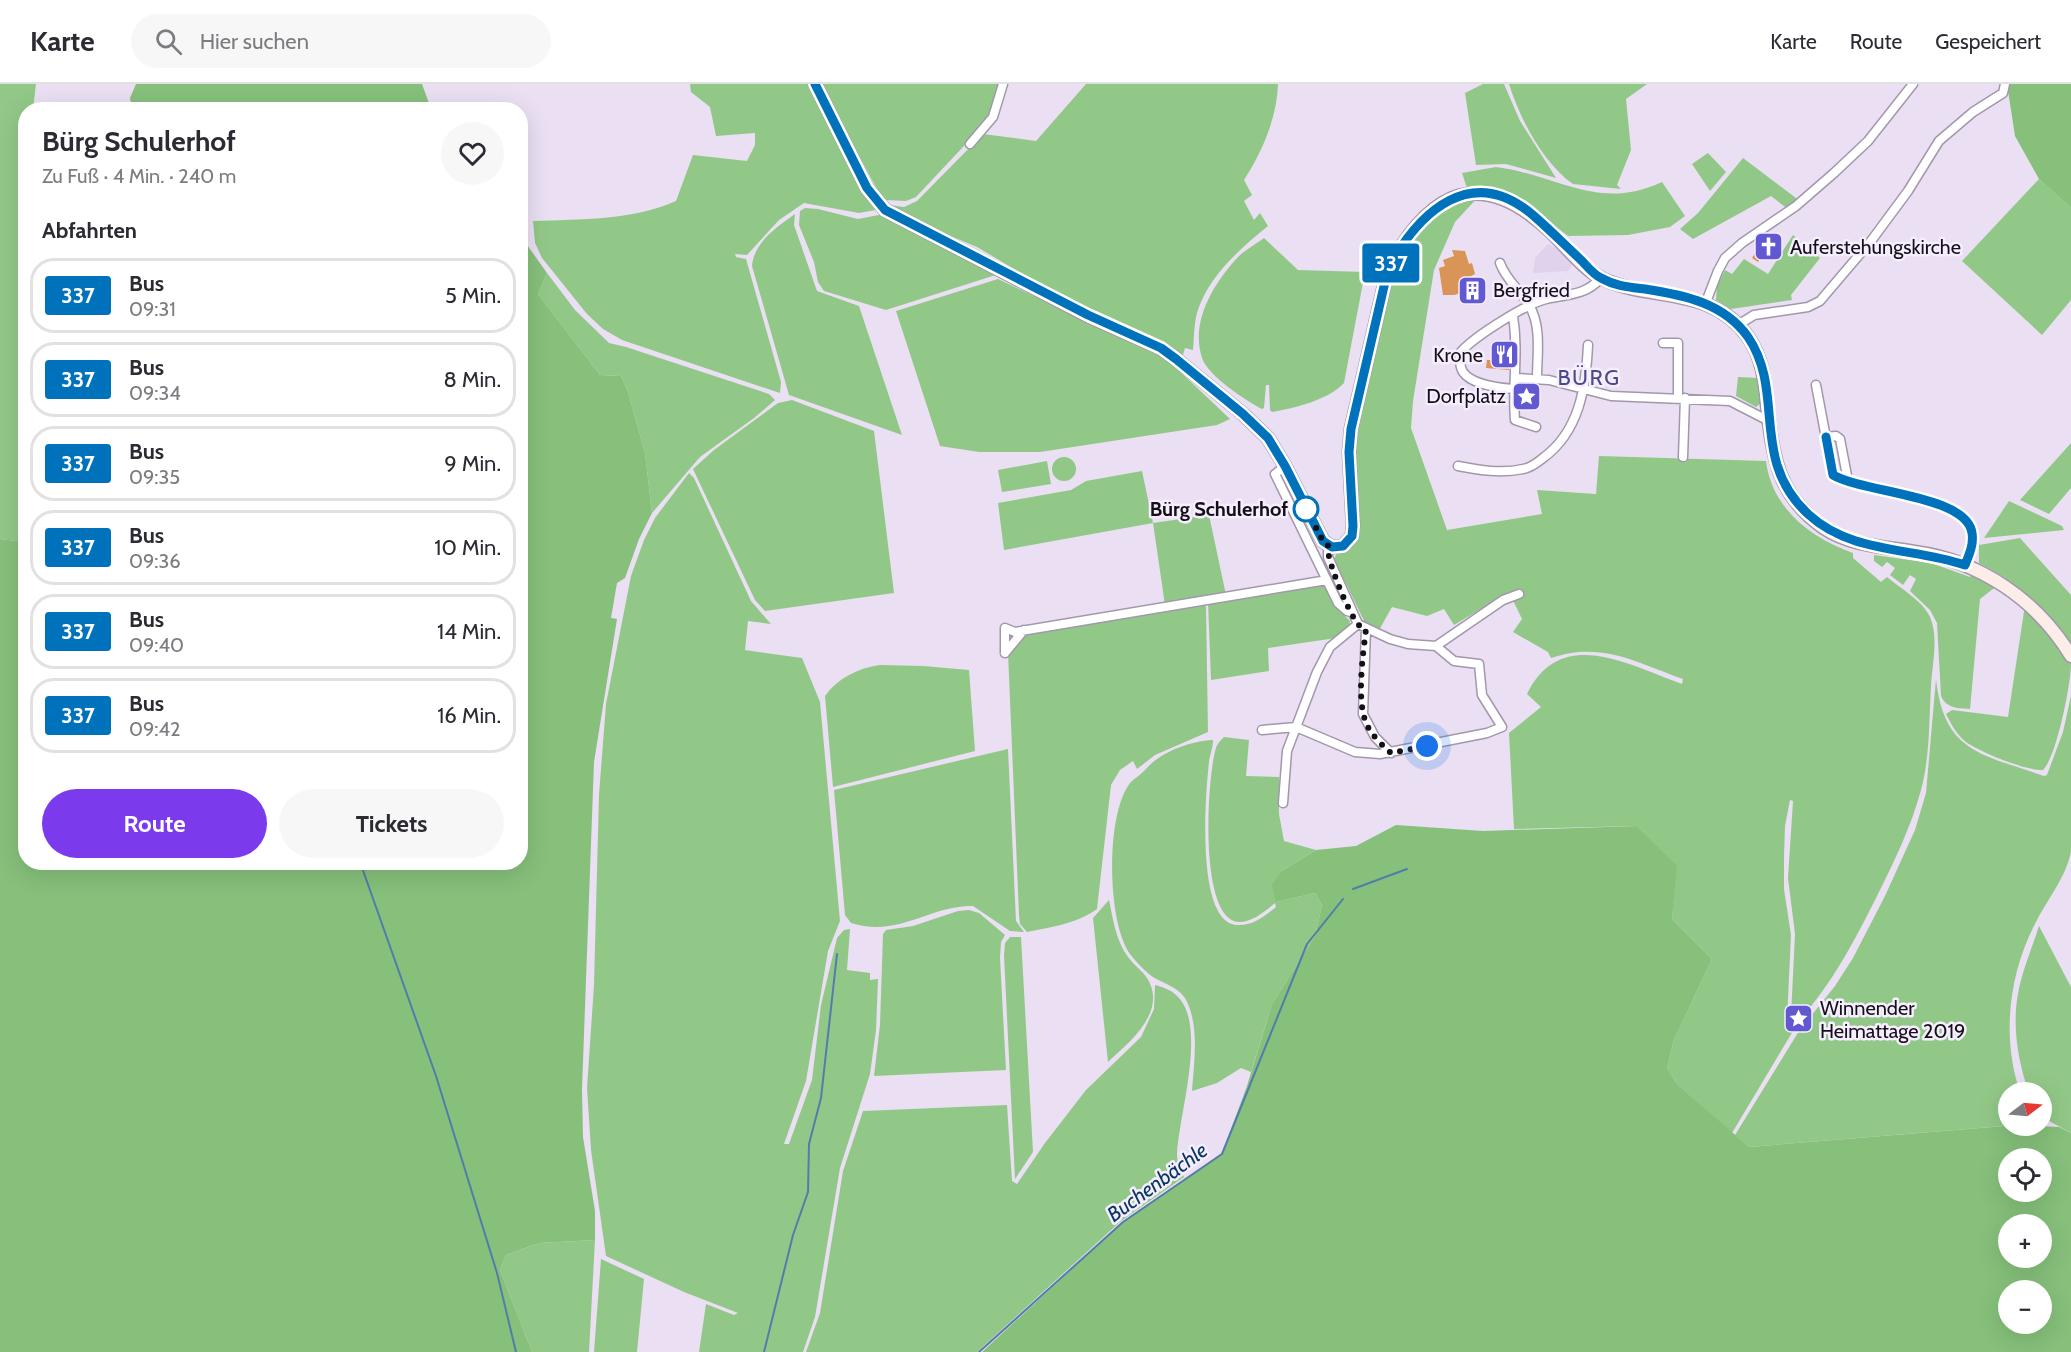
<!DOCTYPE html>
<html lang="de">
<head>
<meta charset="utf-8">
<style>
  :root { --surface:#fff; --page:#f7f7f7; --text:#2b2b33; --muted:#7c7c81; --line:#e1e1e2; --accent:#7c3aed }
  body { margin:0; font-family:Cabin,sans-serif; background:var(--page); color:var(--text); height:100vh; display:flex; flex-direction:column; font-size:22px; white-space:nowrap }
  * { box-sizing:border-box; margin:0 }
  p { font-size:20px; color:var(--muted) }
  .icon { flex:none; width:33px; height:33px; fill:none; stroke:currentColor; stroke-width:2; stroke-linecap:round; stroke-linejoin:round }
  .map { position:relative; flex:1; overflow:hidden }
  .side { position:absolute; left:18px; top:18px; width:510px; height:768px; display:flex; flex-direction:column; background:var(--surface); border-radius:24px; box-shadow:0 6px 24px #0002 }
  .side>* { flex:none }
  .badge { padding:0 12px; border-radius:4px; font-size:21px; line-height:39px }
  .needle { width:39px; rotate:74deg }
  .tools { position:absolute; left:1998px; top:998px; display:grid; gap:12px }
  .tools a { display:grid; place-items:center; width:54px; height:54px; border-radius:50%; background:var(--surface); box-shadow:0 6px 24px #0002; font-size:30px }
  .you { position:absolute; width:30px; height:30px; margin:-15px; border:4px solid #fff; border-radius:50%; background:#1a73e8; box-shadow:0 0 0 9px #1a73e833 }
  .map>.badge { position:absolute; translate:-50% -50%; box-shadow:0 0 0 3px #fff }
  h2 { padding:0 24px; font-size:22px; line-height:54px }
  .round { display:grid; place-items:center; flex:none; width:63px; height:63px; border-radius:32px; background:var(--page) }
  .summary { display:flex; align-items:center; justify-content:space-between; height:102px; padding:0 24px }
  h1 { font-size:28px; font-weight:700; line-height:45px }
  .cta { display:flex; gap:12px; margin-top:auto; padding:12px 24px }
  .cta a { flex:1; height:69px; border-radius:36px; background:var(--accent); color:#fff; font-size:24px; font-weight:700; line-height:69px; text-align:center }
  .cta a+a { background:var(--page); color:var(--text) }
  ul { padding:0; list-style:none }
  li { display:flex; align-items:center; gap:18px; height:75px; margin:0 12px 9px; padding:0 12px; border:3px solid var(--line); border-radius:24px }
  li div { flex:1 }
  li b { display:block; font-size:22px }
  li em { font-style:normal }
  li .badge { min-width:66px; font-weight:700; text-align:center }
  header { display:flex; align-items:center; gap:36px; box-sizing:border-box; height:84px; padding:0 30px; background:var(--surface); border-bottom:2px solid var(--line) }
  header strong { font-size:28px }
  nav { display:flex; gap:33px; margin-inline-start:auto; font-size:21px }
  .search { width:420px; height:54px; background:var(--page); display:flex; align-items:center; gap:15px; box-sizing:border-box; padding:0 21px; border-radius:33px; color:var(--muted); font-size:22px }
  .map>svg:first-child { display:block }
  .built { fill:#e0d1ec }
  .green { fill:#92c887 }
  .forest { fill:#86c07b; fill-rule:evenodd }
  .lines { fill:none; stroke-linecap:round; stroke-linejoin:round }
  .stream { stroke:#527dab; stroke-width:2 }
  .building { fill:#d99458 }
  .street-casing { stroke:#a297ab; stroke-width:11 }
  .secondary-casing { stroke:#a297ab; stroke-width:15 }
  .street { stroke:#fff; stroke-width:8 }
  .secondary { stroke:#fcede8; stroke-width:12 }
  .line-casing { stroke:#fff; stroke-width:14 }
  .line { stroke:#0072bc; stroke-width:9 }
  .walk { stroke:#141017; stroke-width:6; stroke-dasharray:0 10.8 }
  .stop-dot { fill:#fff; stroke:#0072bc; stroke-width:3 }
  .labels { text-anchor:middle; dominant-baseline:central; stroke-width:5; stroke-linejoin:round; paint-order:stroke }
  .poi-label { font-size:20px; fill:#141017; stroke:#f6edfe; text-anchor:start }
  .stop-label { font-size:20px; font-weight:bold; fill:#141017; stroke:#f6edfe; text-anchor:end }
  .water-label { font-size:21px; font-style:italic; fill:#06365e; stroke:#f6edfe }
  .quarter-label { font-size:22px; letter-spacing:1.5px; fill:#4b4a88; stroke:#f6edfe }
</style>
</head>
<body>
<header>
<strong>Karte</strong>
<div class="search"><svg class="icon" aria-label="search" viewBox="0 0 24 24"><circle cx="10" cy="10" r="6"/><path d="M15 15l6 6"/></svg>Hier suchen</div>
<nav><a>Karte</a><a>Route</a><a>Gespeichert</a></nav>
</header>
<div class="map">
<svg width="2071" height="1268" viewBox="0 0 2071 1268">
  <rect width="100%" height="100%" fill="#eadff3"/>
  <path class="built" d="M1548 160 1575 176 1568 187 1533 189 1535 174Z"/>
  <path class="green" d="M0 0H36L33 25 26 26 25 458 0 455Z
    M690 0H812L881 125 859 129 804 119 779 136 747 171 735 170 736 173 746 175 781 298 780 309 622 256 603 245 587 230 542 174 535 159 533 137C581 135 631 137 676 117L693 71 747 77 755 61V49L716 52 710 23 691 8Z
    M820 0H999L987 35 977 48 916 113 906 117 885 116 877 105Z
    M1086 0H1278C1277 34 1262 68 1244 96L1252 111 1244 117 1254 136 1260 129 1268 142C1240 165 1208 192 1197 229 1194 240 1194 254 1193 266L1185 264 1182 274 1058 211 977 163 924 141 889 121 904 123 917 117 983 50 1036 57Z
    M1483 0H1504L1520 37 1556 94 1506 80 1476 81 1465 9Z
    M1509 0H1647L1626 15 1631 66 1617 101 1621 105 1573 100C1543 79 1520 35 1509 0Z
    M1708 69 1726 88 1710 107 1692 80Z
    M1743 74 1800 117 1789 126 1771 112 1693 155 1680 145 1698 129Z
    M1496 83C1558 91 1598 128 1662 98L1685 132 1670 143 1628 151 1568 152 1522 116 1492 105 1467 104 1462 89Z
    M2039 95 2071 124V216L2042 251 1962 177Z
    M1480 111 1455 138 1434 186 1413 317 1411 344 1447 446 1542 430 1537 406 1596 410 1599 372 1766 377C1772 425 1811 454 1853 469V474L1881 498 1887 493C1900 504 1923 517 1930 533 1939 553 1932 581 1931 602 1929 636 1930 673 1921 706 1911 743 1894 778 1877 812 1854 858 1832 900 1797 939L1791 932 1795 850 1788 794 1793 717 1790 716 1785 742 1784 772V805L1791 851 1787 936 1793 947 1732 1049 1677 1000 1667 984 1674 956 1712 875 1672 835 1676 782 1637 742 1514 745 1509 649 1541 623 1527 610C1561 541 1628 581 1682 600L1683 595C1635 578 1602 557 1551 574L1548 568 1513 548 1522 535 1509 508 1454 541 1444 525 1427 532 1392 523 1378 548 1367 543 1334 475 1338 467 1351 460 1352 367 1390 190C1413 152 1435 122 1480 111Z
    M805 124 818 125 858 135 884 130 1002 189 886 226 824 207 818 198 814 178 799 141 800 127Z
    M795 130 794 141 817 207 859 222 902 351 789 311 752 182C754 158 777 143 795 130Z
    M1793 151 1820 174 1791 211 1792 216 1731 225 1716 216 1717 202 1725 186 1732 190 1744 175 1768 190Z
    M1264 154 1298 186 1365 188 1344 299C1328 316 1295 324 1272 328L1270 326 1269 301H1266L1264 324 1262 325C1245 316 1208 292 1202 274 1190 237 1214 199 1238 173 1245 166 1256 160 1264 154Z
    M547 189 575 226 609 259 626 263 769 310 775 316 754 334 700 373 652 429 645 369 628 308 621 292 600 291 538 210Z
    M998 195 1158 271 1171 279 1230 335 1217 341 1040 368H979L940 362 896 227Z
    M1738 293 1759 294 1762 318 1756 323 1736 312Z
    M792 316 874 347 894 509 765 527 755 516 693 385 714 366 778 319Z
    M2071 359V404L2049 430 2020 416Z
    M1052 385a12 12 0 1 1 24 0a12 12 0 1 1-24 0Z
    M1047 377 1051 400 1002 408 998 386Z
    M1142 387 1153 439 1209 431 1226 511 1165 521 1153 439 1004 466 998 419 1071 406 1086 397Z
    M689 389 694 394 751 517 771 540 748 537 745 566 802 574 820 618 840 837 828 867 806 997 784 1060H789L812 996 821 921 837 854 844 846 850 845 847 886 870 889V896L878 895 876 946 870 990 840 1084 815 1233 803 1268H699L706 1220 734 1231 738 1229 684 1208 606 1172 591 1066 587 1004 594 901 599 711 606 620 631 492 644 456 655 434Z
    M2009 417 2062 442 2064 446 1984 454Z
    M2020 454 2071 511V563C2046 527 2019 498 1979 479V461Z
    M1874 471 1931 479 1970 493 1973 488 1998 501 1980 515 1970 625C1958 624 1947 625 1941 612L1937 539 1930 526 1910 507 1916 495 1910 491 1903 501 1890 491 1895 484 1887 478 1882 483 1874 477Z
    M1322 499 1329 506 1335 522 1350 537 1349 544 1336 554 1268 564 1269 587 1211 596 1208 518Z
    M1202 518 1206 523 1208 648 1155 671 1137 685 1133 677 1120 686 1111 701 1097 825C1076 840 1051 843 1027 848L1020 840 1019 831 1008 568 1028 548Z
    M2025 521C2037 535 2067 563 2071 580 2071 599 2057 672 2043 686 2026 687 1980 668 1966 658 1957 651 1951 640 1946 630L1952 626 2008 633Z
    M880 581 923 582 969 586 975 667 833 703 825 612C838 594 858 584 880 581Z
    M1936 595C1944 669 1982 670 2044 692L2047 691 2063 648 2071 612C2071 649 2071 685 2071 722 2071 736 2071 753 2071 767 2067 791 2048 815 2037 836 2009 888 2001 952 2020 1008H2008V1041H2016L1749 1063 1735 1051 1799 947 1835 902 1853 874 1885 812 1915 746 1926 709Z
    M1224 653 1249 656 1246 692 1279 693V730L1284 757 1316 766 1282 787 1276 818 1315 809 1322 821 1315 852 1272 920 1251 988 1241 984 1217 999 1192 1007C1194 979 1199 946 1188 920 1182 904 1166 901 1153 893 1146 888 1136 878 1130 870 1107 838 1106 735 1128 702 1132 695 1140 692 1145 686 1159 669 1189 657 1213 656 1213 664 1210 670 1209 678 1206 706 1194 842 1239 841 1254 841 1265 832 1276 823L1275 819C1265 827 1253 838 1239 838 1198 836 1207 692 1216 664 1217 660 1221 656 1224 653Z
    M1008 665 1016 837 1024 848 1010 847 973 822C930 821 899 854 851 839L845 831 834 706Z
    M1109 816C1113 835 1116 857 1128 873 1135 883 1147 889 1151 902 1162 933 1127 960 1108 978L1093 834Z
    M969 826 979 829 1005 851 1001 858 1000 874 1006 986 874 992 880 941 883 850 886 846 913 842 958 827Z
    M2039 842 2071 903V1049L2042 1033V1008H2029C2018 979 2012 941 2018 910 2022 887 2032 864 2039 842Z
    M1010 853H1021L1033 1068 1015 1095 1004 872 1005 859Z
    M1155 901C1163 903 1171 906 1176 911 1209 939 1178 1033 1177 1071 1177 1078 1181 1086 1184 1093L1121 1137 977 1268H806L820 1229 843 1087 863 1027 1007 1021 1012 1097 1017 1100 1045 1059 1086 1006 1141 953 1154 925Z
    M595 1156 589 1268H532L500 1186 506 1171 539 1159Z
    M601 1175 644 1195 637 1268H594Z"/>
  <path class="forest" d="M136 0H422L431 25H132L130 14Z
    M2007 0H2071V124L2039 95 2015 52Z
    M521 155 525 158 547 189 538 210 600 291 621 292 628 308 645 369 652 429 639 455 625 494 617 499 611 534 617 535 594 678 582 1005 583 1053 595 1127V1156L539 1159 506 1171 500 1186 532 1268H0V455L25 458 26 778H520Z
    M1396 741 1483 747 1637 742 1677 782 1672 835 1712 875 1674 956 1667 984 1677 1000 1749 1063 2017 1041 2059 1043 2071 1049V1268H982L1123 1138 1222 1069 1247 1002 1272 920 1315 852 1322 821 1315 809 1276 818 1272 801 1282 787 1316 766 1356 762ZM2008 1074H2042V1107H2008ZM2008 1140H2042V1173H2008ZM2008 1206H2042V1239H2008Z"/>
  <g class="lines">
    <path class="stream" d="M360 778 436 992 497 1189 516 1268
      M1353 805 1407 785
      M764 1268 793 1151 808 1108 809 1060 821 1014 837 870
      M979 1268 1123 1138 1222 1070 1307 860 1343 815"/>
  </g>
  <path class="building" d="M1767 151 1781 160 1774 171 1766 167 1758 178 1752 174Z
    M1452 166 1465 167 1469 180 1472 179 1475 190 1471 192 1477 206 1474 211 1465 208 1454 211H1443L1439 184 1445 182 1443 176 1454 172Z
    M1502 263 1509 264V286L1486 284 1487 276H1495L1497 264 1502 265Z"/>
  <g class="lines">
    <defs>
      <path id="street" d="M970 60 993 33 1003 0
        M1500 179C1506 196 1520 206 1529 221 1542 242 1537 271 1537 294
        M1706 218 1718 187 1725 174 1742 159 1796 122 1834 89 1868 57 1913 0
        M1513 232C1519 269 1512 300 1515 336L1536 343
        M1738 241 1754 231 1808 223 1820 217 1871 157 1908 107 1939 57 1973 28 2003 9 2005 0
        M1663 259H1678V314
        M1516 294 1549 296 1611 312 1730 317 1769 337
        M1816 301 1833 391C1864 408 1967 412 1973 449 1974 460 1969 471 1965 481
        M1514 305C1500 304 1472 301 1463 288 1459 282 1460 275 1460 269 1473 253 1526 220 1546 215 1567 210 1585 212 1601 194
        M1826 353 1836 352 1840 355 1848 397
        M1683 373 1685 314
        M1285 382 1275 390 1338 519 1347 527 1351 528
        M1458 382C1479 386 1501 390 1523 385 1530 384 1537 379 1543 374 1579 348 1586 304 1588 261
        M1328 461V473L1358 540 1390 555 1408 560 1436 562 1503 516 1519 510
        M1366 545 1363 630 1375 653 1391 669
        M1005 569V544L1015 548 1327 496
        M1005 569 1024 546
        M1262 646 1296 643 1355 668 1380 670 1487 649 1502 643 1482 611 1479 580 1454 577 1436 562
        M1283 719 1287 667 1317 588 1330 563 1358 540"/>
      <path id="secondary" d="M815 0 867 104 885 126 1088 232 1160 264 1176 275 1243 330 1268 354 1285 382 1323 457 1332 463 1343 462 1352 452 1353 442 1349 368 1351 345 1388 185C1430 107 1480 81 1550 147 1565 161 1585 187 1603 195 1653 218 1711 201 1748 253 1762 273 1765 296 1767 320 1773 373 1777 411 1824 444 1851 462 1885 463 1915 468 1980 477 2037 516 2071 572"/>
    </defs>
    <use href="#street" class="street-casing"/>
    <use href="#secondary" class="secondary-casing"/>
    <use href="#street" class="street"/>
    <use href="#secondary" class="secondary"/>
  </g>
  <g class="lines">
    <defs>
      <path id="line" d="M815 0 867 104 885 126 1088 231 1161 264 1176 275 1243 330 1268 354 1285 382 1323 457 1332 463 1343 462 1352 452 1353 442 1349 368 1351 345 1388 185C1419 127 1472 78 1534 132 1550 146 1565 161 1581 176 1587 182 1593 190 1601 194 1615 202 1629 203 1645 205 1684 211 1724 219 1748 253 1786 309 1749 375 1808 430 1851 470 1912 463 1965 481 1969 471 1974 460 1972 449 1967 411 1864 409 1833 391L1826 353"/>
    </defs>
    <use href="#line" class="line-casing"/>
    <use href="#line" class="line"/>
    <path class="walk" d="M1306 425 1323 457 1328 461C1325 473 1349 530 1358 540 1358 541 1365 545 1366 545 1363 570 1357 613 1365 636 1369 649 1381 660 1391 669L1427 662"/>
  </g>
  <defs>
    <symbol id="church-square" viewBox="-11 -11 22 22"><rect x="-9" y="-9" width="18" height="18" rx="4" fill="#6259d2" stroke="#f6edfe"/><path d="M-1.2-6h2.4v3.5h3.3v2.4h-3.3V6h-2.4V-.1h-3.3v-2.4h3.3Z" fill="#fff"/></symbol>
    <symbol id="building-square" viewBox="-11 -11 22 22"><rect x="-9" y="-9" width="18" height="18" rx="4" fill="#6259d2" stroke="#f6edfe"/><path d="M-4-6H4V6H1V3H-1V6H-4ZM-2.5-4.3h1.7v1.8h-1.7ZM.8-4.3h1.7v1.8H.8ZM-2.5-1h1.7V.8h-1.7ZM.8-1h1.7V.8H.8Z" fill="#fff"/></symbol>
    <symbol id="restaurant-square" viewBox="-11 -11 22 22"><rect x="-9" y="-9" width="18" height="18" rx="4" fill="#6259d2" stroke="#f6edfe"/><path d="M-5-6h1v4h1v-4h1v4h1v-4h1v5L-1.5 .5V6h-2V.5L-5-1ZM5-6V6H3V1.5H1.5Q1.5-4 5-6Z" fill="#fff"/></symbol>
    <symbol id="sight-square" viewBox="-11 -11 22 22"><rect x="-9" y="-9" width="18" height="18" rx="4" fill="#6259d2" stroke="#f6edfe"/><path d="M0-6L1.8-2.2L6-1.7L2.9 1.2L3.7 5.4L0 3.3L-3.7 5.4L-2.9 1.2L-6-1.7L-1.8-2.2Z" fill="#fff"/></symbol>
  </defs>
  <g fill-rule="evenodd">
    <use href="#church-square" x="1752" y="146" width="33" height="33"/>
    <use href="#building-square" x="1456" y="190" width="33" height="33"/>
    <use href="#restaurant-square" x="1488" y="254" width="33" height="33"/>
    <use href="#sight-square" x="1510" y="296" width="33" height="33"/>
    <use href="#sight-square" x="1782" y="918" width="33" height="33"/>
  </g>
  <circle class="stop-dot" cx="1306" cy="425" r="12"/>
  <g class="labels">
    <g class="poi-label">
      <text x="1790" y="163">Auferstehungskirche</text>
      <text x="1493" y="206">Bergfried</text>
      <text x="1483" y="271" text-anchor="end">Krone</text>
      <text x="1506" y="312" text-anchor="end">Dorfplatz</text>
      <text x="1820" y="924">Winnender<tspan x="1820" dy="23">Heimattage 2019</tspan></text>
    </g>
    <g class="stop-label">
      <text x="1288" y="425">Bürg Schulerhof</text>
    </g>
    <g class="water-label">
      <text transform="translate(1157 1098) rotate(-36)">Buchenbächle</text>
    </g>
    <g class="quarter-label">
      <text x="1589" y="293">BÜRG</text>
    </g>
  </g>
</svg>
<div class="tools">
<a><svg class="needle" viewBox="-14 -14 28 28"><path d="M0-13l5 13h-10z" fill="#e53935"/><path d="M0 13l5-13h-10z" fill="#7c7c81"/></svg></a>
<a><svg class="icon" aria-label="locate" viewBox="0 0 24 24"><circle cx="12" cy="12" r="6"/><path d="M12 2v4M12 18v4M2 12h4M18 12h4"/></svg></a>
<a>+</a>
<a>−</a>
</div>
<div class="you" style="left:1427px;top:662px"></div>
<b class="badge" style="left:1391px;top:179px;background:#0072bc;color:#fff">337</b>
<section class="side">
<div class="summary"><div><h1>Bürg Schulerhof</h1><p>Zu Fuß · 4 Min. · 240 m</p></div><a class="round"><svg class="icon" aria-label="heart" viewBox="0 0 24 24"><path d="M12 20l-8-8c-3-5 5-10 8-4 3-6 11-1 8 4z"/></svg></a></div>
<h2>Abfahrten</h2>
<ul>
<li><span class="badge" style="background:#0072bc;color:#fff">337</span><div><b>Bus</b><p>09:31</p></div><em>5 Min.</em></li>
<li><span class="badge" style="background:#0072bc;color:#fff">337</span><div><b>Bus</b><p>09:34</p></div><em>8 Min.</em></li>
<li><span class="badge" style="background:#0072bc;color:#fff">337</span><div><b>Bus</b><p>09:35</p></div><em>9 Min.</em></li>
<li><span class="badge" style="background:#0072bc;color:#fff">337</span><div><b>Bus</b><p>09:36</p></div><em>10 Min.</em></li>
<li><span class="badge" style="background:#0072bc;color:#fff">337</span><div><b>Bus</b><p>09:40</p></div><em>14 Min.</em></li>
<li><span class="badge" style="background:#0072bc;color:#fff">337</span><div><b>Bus</b><p>09:42</p></div><em>16 Min.</em></li>
</ul>
<div class="cta"><a>Route</a><a>Tickets</a></div>
</section>
</div>
</body>
</html>
